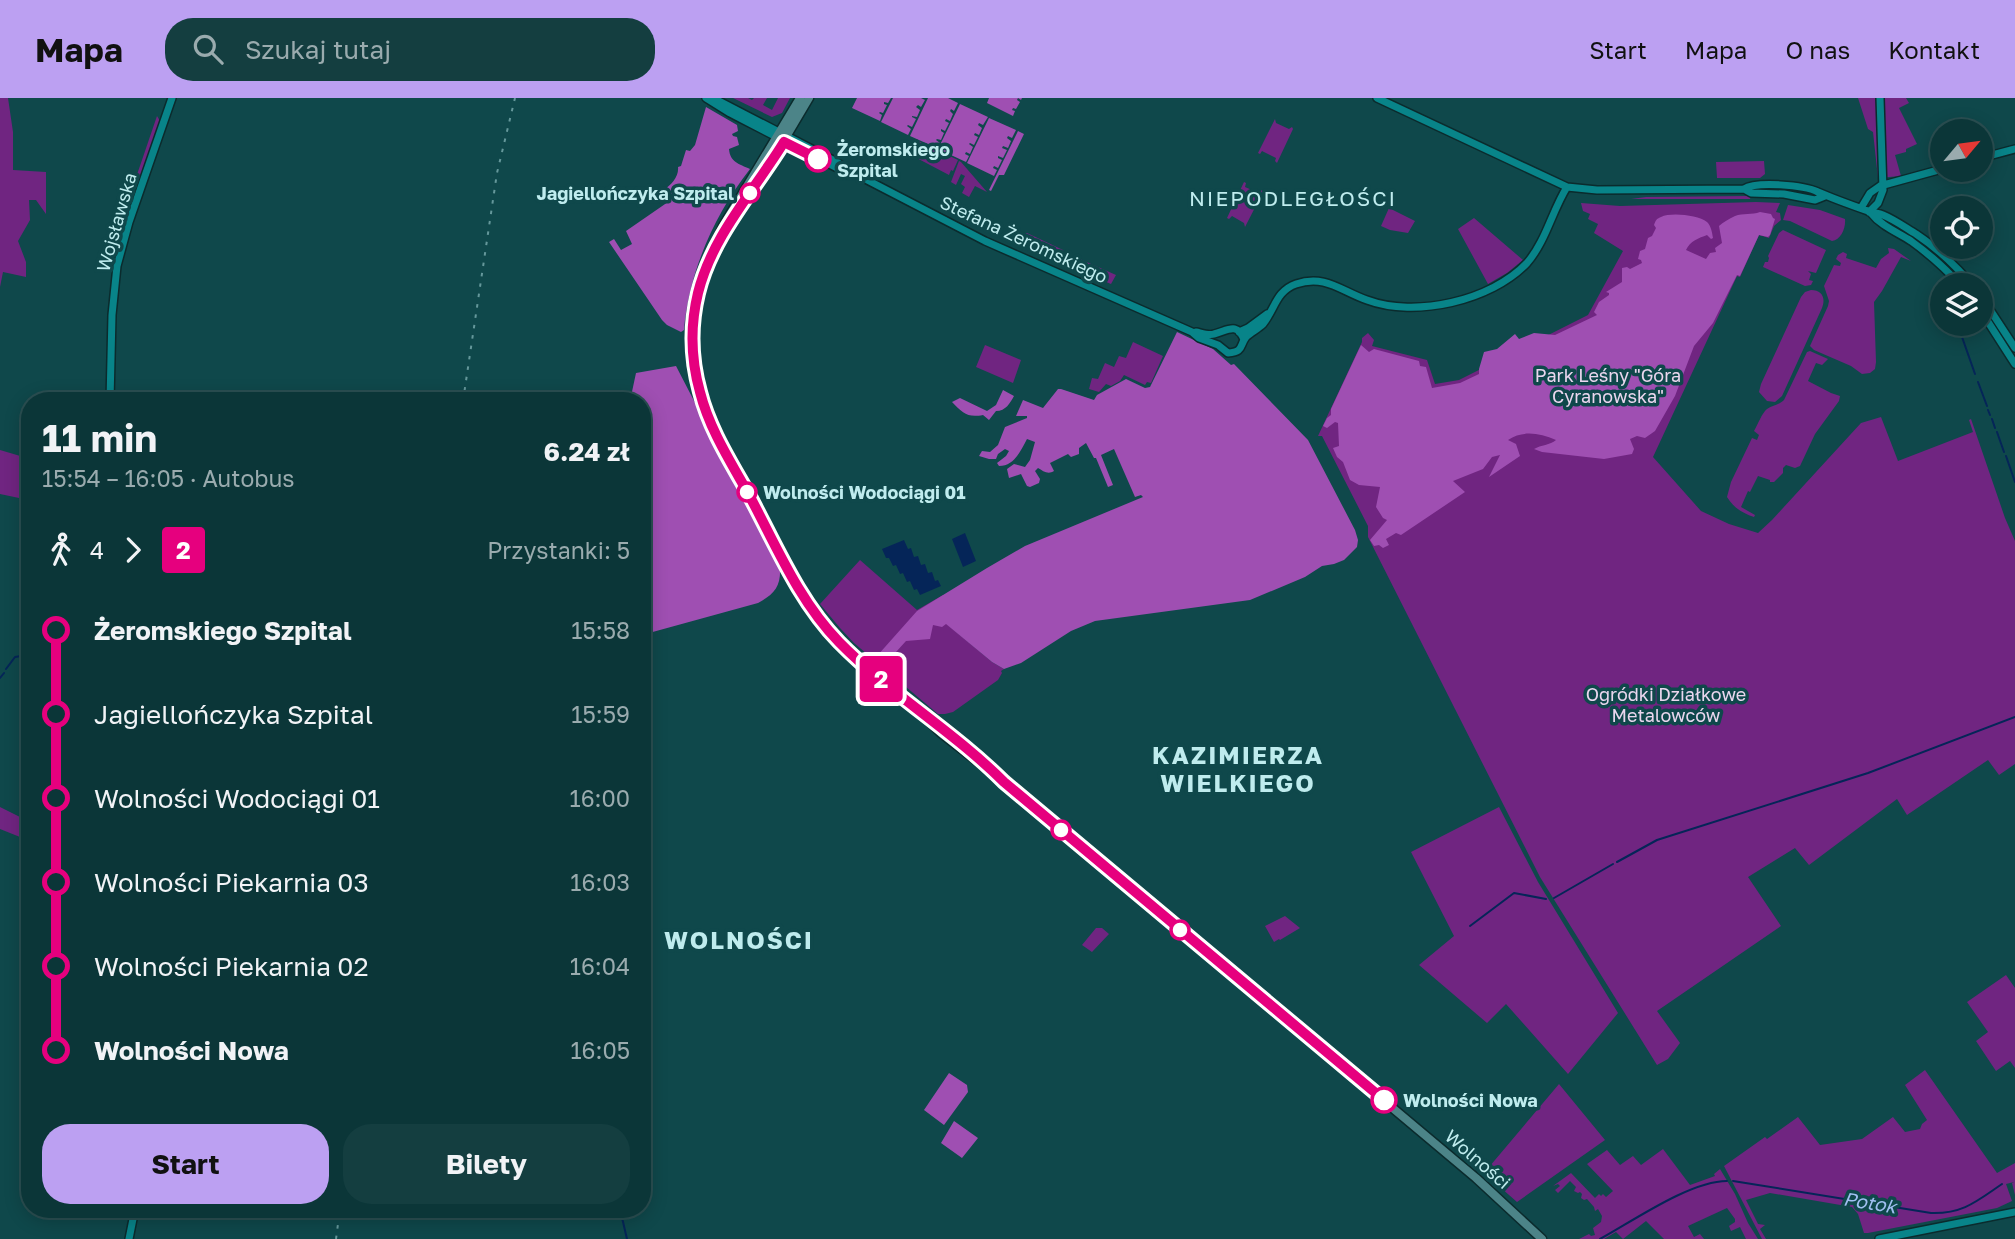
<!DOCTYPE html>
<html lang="pl">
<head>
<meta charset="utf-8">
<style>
  :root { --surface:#0b3638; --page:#143e40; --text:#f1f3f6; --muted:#9aabae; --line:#2b5053; --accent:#bca0f2 }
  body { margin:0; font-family:"Golos Text",sans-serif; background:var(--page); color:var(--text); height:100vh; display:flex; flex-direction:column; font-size:26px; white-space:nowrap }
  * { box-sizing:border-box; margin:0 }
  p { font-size:23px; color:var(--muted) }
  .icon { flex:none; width:38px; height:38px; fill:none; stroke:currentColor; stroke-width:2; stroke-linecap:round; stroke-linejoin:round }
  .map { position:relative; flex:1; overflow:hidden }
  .drawer { position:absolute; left:21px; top:294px; width:630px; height:826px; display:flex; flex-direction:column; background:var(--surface); border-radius:28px; box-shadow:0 4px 18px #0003,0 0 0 2px var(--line) }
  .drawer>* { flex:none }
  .badge { padding:0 14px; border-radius:5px; font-size:24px; line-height:46px }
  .needle { width:46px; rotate:61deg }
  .buttons { position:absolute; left:1930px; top:21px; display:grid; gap:14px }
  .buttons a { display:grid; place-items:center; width:63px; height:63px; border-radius:50%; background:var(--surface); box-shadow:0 4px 18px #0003,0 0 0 2px var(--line); font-size:35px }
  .map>.badge { position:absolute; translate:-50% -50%; box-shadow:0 0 0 4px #fff }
  .legs { display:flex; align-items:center; gap:10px; height:77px; padding:0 21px; font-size:23px }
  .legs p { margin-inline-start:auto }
  .head { display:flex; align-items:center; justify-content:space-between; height:119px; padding:0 21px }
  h1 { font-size:38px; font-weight:700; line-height:52px }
  .action { display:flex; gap:14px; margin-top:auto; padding:14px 21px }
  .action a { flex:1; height:80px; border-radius:28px; background:var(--accent); color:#111; font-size:28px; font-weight:700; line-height:80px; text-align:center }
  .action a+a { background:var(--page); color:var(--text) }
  ul { padding:0 21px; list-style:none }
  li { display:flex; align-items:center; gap:24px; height:84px; font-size:26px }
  li i { display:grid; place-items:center; width:10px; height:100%; margin:0 9px; background:currentColor }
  li i::after { content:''; width:18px; height:18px; margin:-9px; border:5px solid; border-radius:50%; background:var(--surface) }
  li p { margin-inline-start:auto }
  li:first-child i { background:linear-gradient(#0000 50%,currentColor 0) }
  li:last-child i { background:linear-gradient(currentColor 50%,#0000 0) }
  header { display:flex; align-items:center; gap:42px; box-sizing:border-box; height:98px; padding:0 35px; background:var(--accent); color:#111 }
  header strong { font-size:33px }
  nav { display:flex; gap:38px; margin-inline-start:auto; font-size:24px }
  .search { width:490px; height:63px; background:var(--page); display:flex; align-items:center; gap:18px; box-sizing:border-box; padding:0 24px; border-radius:28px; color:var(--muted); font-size:26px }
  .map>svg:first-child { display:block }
  .green { fill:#702581 }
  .forest { fill:#9f4fb2 }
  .water { fill:#052558 }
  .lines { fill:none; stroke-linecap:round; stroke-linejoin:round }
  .stream { stroke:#052558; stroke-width:2 }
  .tertiary-casing { stroke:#0b2b2d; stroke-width:10 }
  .secondary-casing { stroke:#0b2b2d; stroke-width:11 }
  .tertiary { stroke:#088489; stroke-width:7 }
  .secondary { stroke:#4c8488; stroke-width:8 }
  .rail { stroke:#65989b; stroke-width:2; stroke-dasharray:3.5 7; stroke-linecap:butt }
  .line-1-casing { stroke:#fff; stroke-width:16 }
  .line-1 { stroke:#e6007e; stroke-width:10 }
  .stop-1-dot { fill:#fff; stroke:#e6007e; stroke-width:3.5 }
  .labels { text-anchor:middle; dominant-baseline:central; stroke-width:7; stroke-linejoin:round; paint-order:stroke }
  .stop-label { font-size:18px; font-weight:bold; fill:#bfecee; stroke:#0f484b; text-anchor:start }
  .street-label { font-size:18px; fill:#bfecee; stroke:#0f484b }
  .park-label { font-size:18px; fill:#ebd7ef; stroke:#0f484b }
  .water-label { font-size:19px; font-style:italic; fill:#a0bff1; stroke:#0f484b }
  .quarter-label { font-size:21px; letter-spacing:2px; fill:#bfecee; stroke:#0f484b }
  .district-label { font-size:24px; font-weight:bold; letter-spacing:2px; fill:#bfecee; stroke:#0f484b }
</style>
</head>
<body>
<header>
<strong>Mapa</strong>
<div class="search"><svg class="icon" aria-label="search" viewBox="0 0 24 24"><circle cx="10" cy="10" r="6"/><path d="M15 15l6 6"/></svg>Szukaj tutaj</div>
<nav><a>Start</a><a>Mapa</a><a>O nas</a><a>Kontakt</a></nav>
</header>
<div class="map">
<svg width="2015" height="1141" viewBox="0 0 2015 1141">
  <rect width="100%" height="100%" fill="#0f484b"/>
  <path class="green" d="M0 0H8L13 34V72L46 74V116L36 102H29L30 122 18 143 26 164V179L3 174 0 189Z
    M733 0H748L752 2 754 0H767L763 7 772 12 778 0H790L782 15 772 19Z
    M1858 0H1906L1909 5 1899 10 1917 46 1906 51V54L1895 57 1901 78 1878 80 1873 34 1868 31Z
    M157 18 160 23 131 105 128 103Z
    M1275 21 1276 25 1289 31 1292 29 1293 31 1277 65 1275 63 1276 60 1262 53 1260 56 1258 55Z
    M918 43 958 62 953 73 951 72 949 77 911 57Z
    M959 63 961 64 987 94 975 88 969 99 962 95 965 89 961 86 965 78 961 76 956 87 951 84Z
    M1764 63 1765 76 1760 80H1717L1716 64Z
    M1244 84 1246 85 1245 89 1259 95 1262 92 1263 94 1245 129 1244 125 1232 118 1229 121 1227 120Z
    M1751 98 1750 101H1631L1646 99Z
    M1756 104 1780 105 1776 114 1780 115 1781 122 1774 128 1769 140 1759 137 1740 179 1737 178 1653 359 1701 413 1729 426 1758 435 1772 422 1861 325 1881 319 1898 363 1973 334 1969 322 1971 321 2005 420 2015 443V666L1999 677 1988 662 1907 717 1897 701 1809 767 1795 750 1748 779 1781 828 1657 913 1680 945 1668 961 1657 967 1540 779 1368 439V428L1322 338H1318L1362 244V240L1368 235 1374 242 1372 248 1427 262 1435 286 1459 282 1588 217 1623 153 1594 135 1598 126 1588 121 1590 116 1583 113 1581 105 1620 108Z
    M1788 107 1820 112 1845 121C1846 130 1841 142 1832 143L1790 123 1783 122Z
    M1389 110 1415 123 1408 135 1390 132 1381 128Z
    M1474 120 1523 162 1507 175 1488 186 1458 131Z
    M1783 132 1826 152 1816 175 1808 173 1811 176 1809 182 1813 183 1811 187 1805 188 1763 169 1765 164H1768L1769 160 1768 158 1779 135Z
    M1027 135 1063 152 1066 161 1064 166 1042 154 1021 150 1023 141H1026L1027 139 1024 137Z
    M1888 150 1894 151 1911 163 1901 159 1882 193 1874 204 1876 264 1875 271 1870 275 1862 276 1851 268 1814 252 1810 248 1828 208 1829 203 1824 188 1834 167 1840 168 1841 165 1836 161 1838 157 1843 154 1847 156 1846 160 1876 170 1881 161 1889 155Z
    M1080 161 1116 177 1111 186 1075 171Z
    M1811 192C1822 192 1826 200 1822 210L1782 298 1775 304 1767 303 1759 294 1761 286 1801 199 1805 194Z
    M1133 244 1163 258 1151 285 1147 284 1145 287 1124 277 1120 283 1111 288 1106 286 1099 294 1089 291 1092 280 1098 281 1105 265 1114 269 1119 258 1126 260Z
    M985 247 1021 262 1013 285 976 269Z
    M1810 253 1828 261 1822 267 1816 265 1808 283 1831 295 1840 298 1839 303 1815 336 1800 368 1795 370 1786 367 1783 370V375L1774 384H1770V382L1758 378 1750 394 1748 393 1741 409 1755 417 1754 419C1742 415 1734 410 1727 399L1731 384 1752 340 1757 342 1759 337 1754 333C1758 326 1762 315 1767 311 1773 307 1779 307 1784 302L1807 254Z
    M0 352 27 360 19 400 0 396Z
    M860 462 917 512 943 497 942 522 992 564 1004 571 1001 573 1002 575 998 582 953 614 945 616H938L854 545 840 530 820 506Z
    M0 709 30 724V743L0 731Z
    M1499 709 1538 784 1618 915 1568 976 1506 906 1487 925 1419 867 1454 838 1411 754Z
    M1285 818 1300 830 1280 842 1279 841 1274 844 1265 828Z
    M1096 830H1102L1109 836 1092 854 1082 847Z
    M2006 877 2015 890V970L2010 963 1996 973 1976 943 1988 934 1967 904Z
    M1925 972 1997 1075 2015 1065V1097L2012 1085 2014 1084 2006 1086 2012 1103 1997 1110 1868 1135H1864L1858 1116 1852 1109 1770 1095 1746 1102 1758 1126 1765 1127 1760 1131 1766 1141H1762L1724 1068 1765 1039 1767 1041 1798 1019 1820 1047 1862 1041 1893 1019 1905 1034 1920 1031 1922 1026 1927 1022 1905 987Z
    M1559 986 1605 1042 1517 1104 1484 1075Z
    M1663 1051 1690 1087 1715 1078 1714 1076 1720 1071 1735 1096 1748 1125 1758 1141H1746L1740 1129 1731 1133 1729 1128 1735 1124V1121L1727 1110 1688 1128 1694 1139 1700 1136 1704 1141H1664L1646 1123 1623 1141 1616 1134 1604 1141H1579L1589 1136 1591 1138 1595 1137 1593 1130 1601 1124 1602 1118 1598 1111 1595 1113 1594 1109 1587 1101 1584 1102 1581 1100 1582 1096 1580 1094 1578 1095 1574 1093 1576 1089 1570 1083 1558 1095 1555 1092 1560 1088 1558 1086 1553 1088 1571 1075 1595 1100 1599 1096 1601 1098 1603 1096 1606 1099 1613 1093 1587 1066 1607 1052 1620 1067 1633 1058 1641 1067Z"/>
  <path class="forest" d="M857 0H891L888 5 884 4V6L887 7 883 15 880 14 879 15 882 17 880 23 852 10Z
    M893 0H921L925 2 921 9 918 7 916 9 920 12 917 19 912 18V19L916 21 912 29 908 27 907 28 911 31 908 37 881 24Z
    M928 0H948L958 5 954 13 951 11 950 13 953 16 950 23 946 21 945 23 949 25 945 33 941 31V33L944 35 941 42 937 41 936 42 940 45 937 50 910 38Z
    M989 0H1022L1021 2 1018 0 1017 2 1020 4 1016 11 1013 10 1012 12 1015 13 1013 18 987 5Z
    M960 6 988 19 983 27 979 25 978 27 982 30 979 37 975 35 974 37 978 39 974 47 970 45 969 46 973 49 970 56 966 54 965 56 969 58 966 64 938 51Z
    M706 9 737 27 738 33 732 36 733 38 737 39 739 47 729 51C730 64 739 66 750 71 714 117 689 174 684 232L681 234 667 227 662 222 609 144 614 141 621 152 632 146 626 133 668 104 662 93C672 87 679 78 678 69L681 68 686 52 690 53 695 47Z
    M989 20 1016 32 1012 40 1008 38 1007 40 1011 43 1008 50 1003 48 1002 50 1007 52 1003 60 998 58V60L1002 62 998 70 994 68 993 70 997 72 994 78 967 65Z
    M1018 33 1024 36 1004 77H999L991 93 989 92Z
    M1760 114 1771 116 1773 120 1775 121 1770 137 1768 139 1759 137 1740 178 1737 177 1713 225 1694 248 1675 298 1655 333 1645 340 1637 338 1630 341 1634 351 1632 356 1604 361 1542 354 1534 351C1541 347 1550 347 1556 342 1539 335 1523 332 1508 342L1516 346 1520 358 1489 379 1500 357 1492 359 1483 371 1453 383 1465 394 1401 437 1396 435 1386 441 1389 447 1383 450 1379 447 1374 448 1370 442 1387 422 1383 420 1376 409 1380 389 1359 387 1350 382 1343 364 1337 359 1333 350 1339 348 1338 325 1335 324 1327 330 1323 328 1327 320 1331 317V311L1361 247 1369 254 1374 251 1419 263 1420 268 1426 269 1432 290 1460 285 1479 276V271L1484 254 1497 251 1515 236 1519 241 1534 235 1555 237 1597 217 1594 214 1599 204 1609 197V195L1606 194 1622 184V170L1627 169 1630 171 1642 165 1641 162 1638 161 1640 153 1645 151 1648 140 1652 138 1656 130 1654 127C1656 122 1656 121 1661 119 1671 114 1698 117 1707 124 1711 128 1712 134 1713 140L1711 141 1707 137C1699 140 1690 143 1686 152L1706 161 1710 155 1716 154 1715 150 1722 145 1719 128C1723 124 1729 121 1735 118 1743 115 1752 117 1760 114Z
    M1177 234 1213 251 1231 267 1234 266 1308 342 1355 432 1358 442 1357 449 1344 462 1334 466 1322 468 1305 479 1250 502 1095 523 1071 533 1021 565 1004 571 992 564 946 526 942 529 933 527 930 541 906 543 886 565H882L877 558 917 513 987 470 1025 448 1143 399 1141 397 1135 399 1114 351 1101 357 1113 387 1108 389 1096 360H1094L1086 345 1079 350V356L1071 359 1068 356 1050 365 1054 373C1048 377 1043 373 1038 370L1035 373 1040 381 1039 385 1030 389 1027 388 1021 376 1009 380 1007 371 1014 366 1025 369 1030 362 1035 344 1027 341C1020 354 1014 368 999 368L997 365 1006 358 1009 353 1005 351 998 356 996 361H989L979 358 982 353 990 354 998 347 1005 329 1027 320V318H1016L1023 302 1043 310 1058 291H1061L1094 302 1097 297 1126 281 1145 290 1150 289Z
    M676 268 780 469C781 488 775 496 758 505L649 535 644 532 642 526V303H630L636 275Z
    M1003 292 1014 298C1010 305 1006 313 996 313L989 322 983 317C967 320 963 315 952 304L960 300 987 313 996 307Z
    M949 975 967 987 968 994 944 1027 924 1012Z
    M954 1023 978 1040 962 1060 941 1045Z"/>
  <path class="water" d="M965 435 976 463 963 469 952 441Z
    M904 442 908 451 911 450 914 459 918 458 921 467 925 466 928 475 932 474 935 483 938 482 941 488 920 497 917 491 914 492 910 483 907 484 903 475 900 476 896 467 893 468 889 460H886L882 451Z"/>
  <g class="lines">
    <path class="stream" d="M1962 239 1975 276
      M1978 284 1987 308
      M1988 312 1990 317
      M1992 321 1995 330
      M1997 334 2004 354
      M2006 358 2015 384
      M6 571 15 559 21 558 30 561
      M0 580 4 575
      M1617 764 1657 742 1868 675 2015 619
      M1554 800 1613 766
      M1470 828 1514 795 1546 801
      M1733 1083 1931 1115C1963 1116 1977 1103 2002 1086
      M620 1111 627 1141
      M1600 1141C1633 1123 1690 1083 1727 1083"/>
    <defs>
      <path id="tertiary" d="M706 0 730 15 839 71H845
        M713 0 837 64 846 71 985 143 1192 234 1199 240 1218 247 1228 255C1244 254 1239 248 1246 239 1251 234 1258 231 1263 226 1275 211 1276 193 1296 186 1325 176 1341 193 1367 202 1415 220 1491 203 1527 165 1546 143 1552 113 1567 89
        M1377 0 1567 89 1597 92 1744 91C1756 83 1804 87 1818 94 1834 101 1851 107 1868 113 1873 115 1878 115 1883 117 1895 122 1906 130 1916 136 1937 150 1956 168 1972 187
        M1981 60 2015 51
        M1744 91 1751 95 1784 96 1815 102 1825 98
        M1861 110 1870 95 1880 88 1942 71
        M1869 114 1878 105 1883 92 1880 0
        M1871 115C1881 128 1897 134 1911 143 1929 156 1946 171 1960 187
        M1981 198 2015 250
        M1981 213 2015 266
        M1196 234C1201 235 1209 238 1214 236 1227 233 1237 223 1244 242
        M1239 234 1248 230 1267 216
        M110 303 112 217 117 168 129 124 172 0
        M129 1141 135 1111
        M1879 1141 2015 1114"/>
      <path id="secondary" d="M800 0 723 128 704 174 698 194 693 228 694 265 701 297 712 327 727 357 797 486 820 522 858 561 920 614 941 635 1004 684 1476 1080 1542 1141
        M732 122 777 54 809 0"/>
    </defs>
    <use href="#tertiary" class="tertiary-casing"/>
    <use href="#secondary" class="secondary-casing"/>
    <use href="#tertiary" class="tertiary"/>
    <use href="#secondary" class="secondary"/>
    <path class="rail" d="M463 303 497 75 515 0
      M336 1141 340 1111"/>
  </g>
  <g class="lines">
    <defs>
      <path id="line-1" d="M818 61 784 44C754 93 712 138 698 195 690 228 691 262 700 294 709 330 730 363 748 395 775 445 798 502 839 544 890 596 953 633 1004 684L1384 1002"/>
    </defs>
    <use href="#line-1" class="line-1-casing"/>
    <use href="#line-1" class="line-1"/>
  </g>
  <g class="stop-1-dot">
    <circle cx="818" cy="61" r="12"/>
    <circle cx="750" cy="95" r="9"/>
    <circle cx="747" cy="394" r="9"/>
    <circle cx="1061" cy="732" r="9"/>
    <circle cx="1180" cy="832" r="9"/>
    <circle cx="1384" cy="1002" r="12"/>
  </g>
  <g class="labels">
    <g class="stop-label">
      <text x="837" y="51">Żeromskiego<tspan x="837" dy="21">Szpital</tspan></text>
      <text x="734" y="95" text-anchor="end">Jagiellończyka Szpital</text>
      <text x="763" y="394">Wolności Wodociągi 01</text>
      <text x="1403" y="1002">Wolności Nowa</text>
    </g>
    <g class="street-label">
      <text transform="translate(116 124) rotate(-74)">Wojsławska</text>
      <text transform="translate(1024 141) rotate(25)">Stefana Żeromskiego</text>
      <text transform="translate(1478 1061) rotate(41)">Wolności</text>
    </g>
    <g class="park-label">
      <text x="1608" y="277">Park Leśny "Góra<tspan x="1608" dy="21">Cyranowska"</tspan></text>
      <text x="1666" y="596">Ogródki Działkowe<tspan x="1666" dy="21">Metalowców</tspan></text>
    </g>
    <g class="water-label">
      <text transform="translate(1870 1104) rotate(9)">Potok</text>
    </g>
    <g class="quarter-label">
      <text x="1293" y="100">NIEPODLEGŁOŚCI</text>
    </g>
    <g class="district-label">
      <text x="1238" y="656">KAZIMIERZA<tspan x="1238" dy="28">WIELKIEGO</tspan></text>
      <text x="739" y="841">WOLNOŚCI</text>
    </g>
  </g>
</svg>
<div class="buttons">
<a><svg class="needle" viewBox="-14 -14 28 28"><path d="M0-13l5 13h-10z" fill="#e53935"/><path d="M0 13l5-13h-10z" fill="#9aabae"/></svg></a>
<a><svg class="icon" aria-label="locate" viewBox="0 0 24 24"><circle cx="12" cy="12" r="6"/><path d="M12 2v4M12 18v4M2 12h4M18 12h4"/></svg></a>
<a><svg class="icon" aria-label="layers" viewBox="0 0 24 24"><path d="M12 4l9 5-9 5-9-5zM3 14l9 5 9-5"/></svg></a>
</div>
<b class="badge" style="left:881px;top:581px;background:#e6007e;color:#fff">2</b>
<section class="drawer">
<div class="head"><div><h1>11 min</h1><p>15:54 – 16:05 · Autobus</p></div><b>6.24 zł</b></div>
<div class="legs"><svg class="icon" aria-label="walk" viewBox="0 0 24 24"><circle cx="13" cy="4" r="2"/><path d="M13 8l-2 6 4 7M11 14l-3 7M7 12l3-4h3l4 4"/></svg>4<svg class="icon" aria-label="forward" viewBox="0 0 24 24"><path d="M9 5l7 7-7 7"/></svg><b class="badge" style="background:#e6007e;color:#fff">2</b><p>Przystanki: 5</p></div>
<ul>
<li><i style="color:#e6007e"></i><b>Żeromskiego Szpital</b><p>15:58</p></li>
<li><i style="color:#e6007e"></i><span>Jagiellończyka Szpital</span><p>15:59</p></li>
<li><i style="color:#e6007e"></i><span>Wolności Wodociągi 01</span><p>16:00</p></li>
<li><i style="color:#e6007e"></i><span>Wolności Piekarnia 03</span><p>16:03</p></li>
<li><i style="color:#e6007e"></i><span>Wolności Piekarnia 02</span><p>16:04</p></li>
<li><i style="color:#e6007e"></i><b>Wolności Nowa</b><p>16:05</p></li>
</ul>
<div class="action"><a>Start</a><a>Bilety</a></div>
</section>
</div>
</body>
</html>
